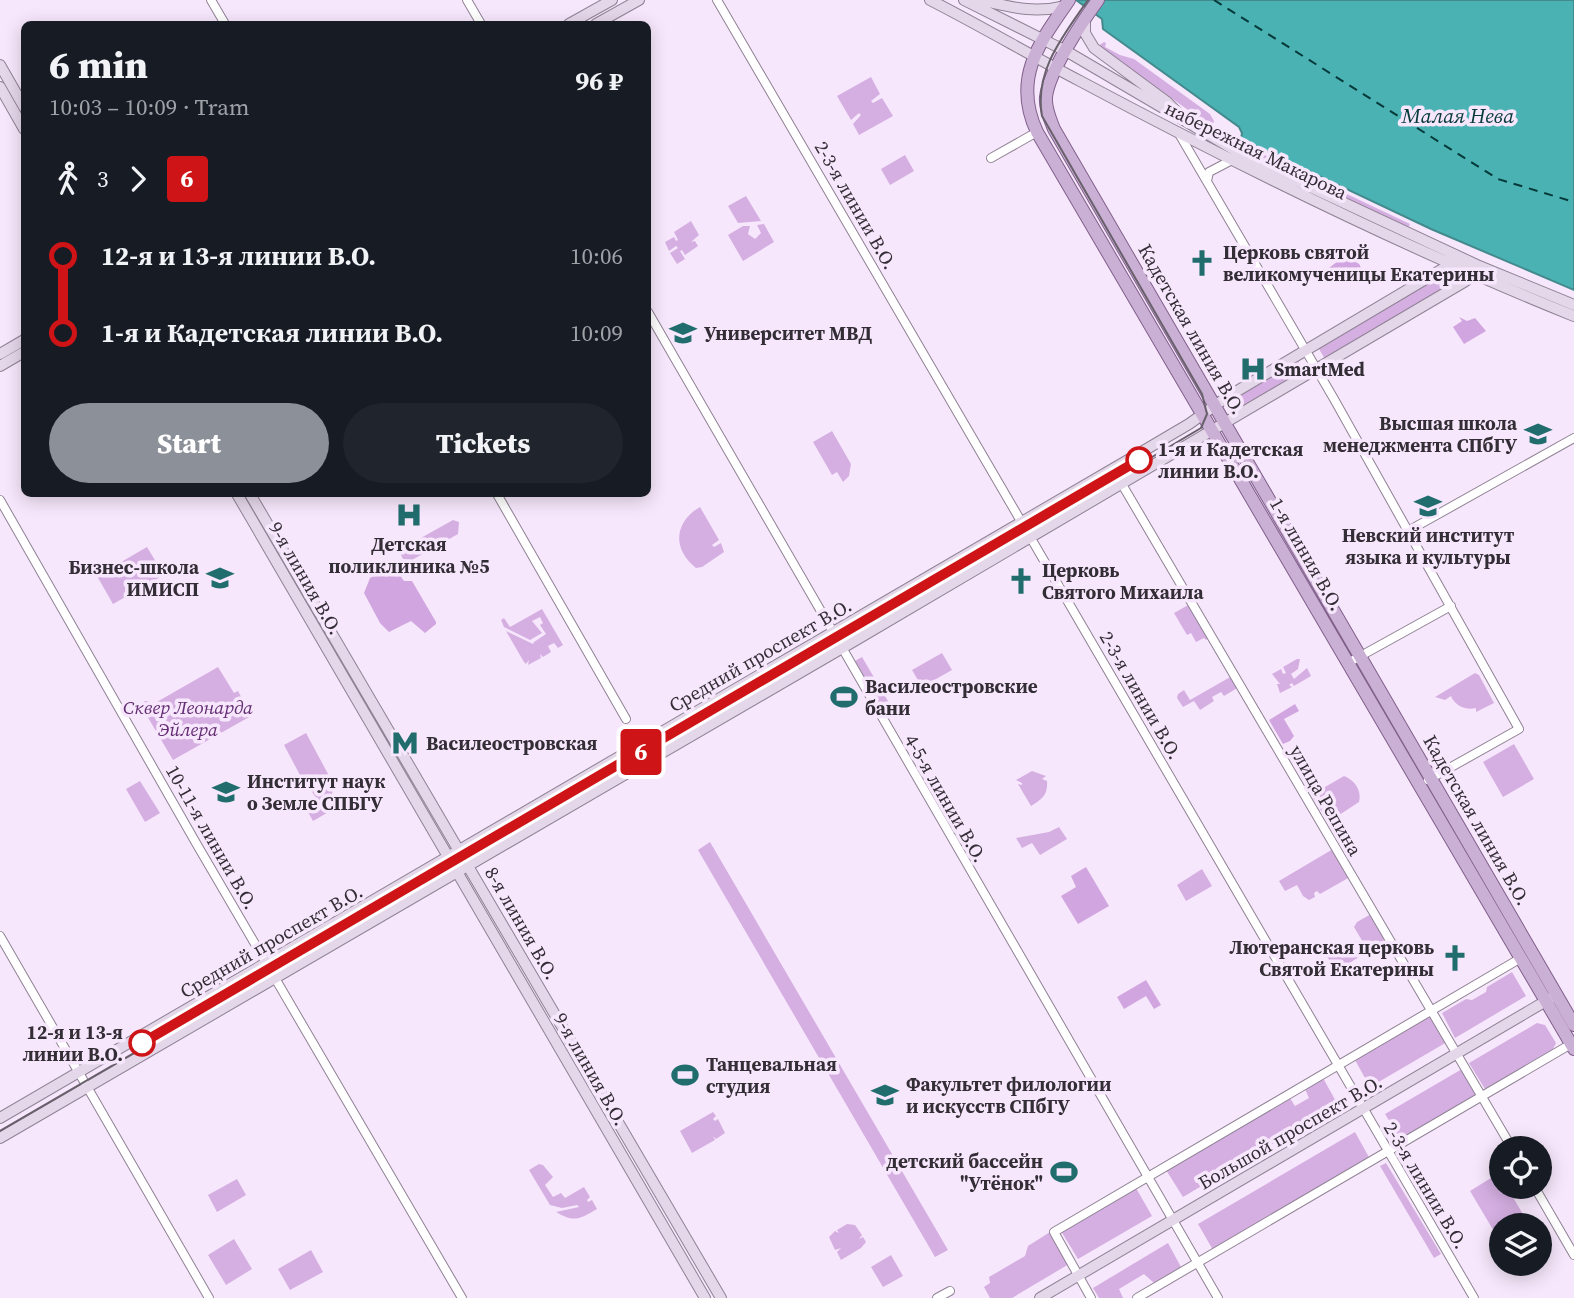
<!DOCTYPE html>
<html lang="en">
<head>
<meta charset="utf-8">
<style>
  :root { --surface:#171b24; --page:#20242c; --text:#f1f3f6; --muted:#9ea1a6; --accent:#8c9099 }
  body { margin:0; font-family:"Source Serif 4",serif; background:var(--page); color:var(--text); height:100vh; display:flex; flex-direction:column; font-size:26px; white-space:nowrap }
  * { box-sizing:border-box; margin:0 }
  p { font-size:23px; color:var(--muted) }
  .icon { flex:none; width:38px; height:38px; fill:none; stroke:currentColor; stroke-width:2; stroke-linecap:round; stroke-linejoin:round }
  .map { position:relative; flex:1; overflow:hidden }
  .details { position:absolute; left:21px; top:21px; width:630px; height:476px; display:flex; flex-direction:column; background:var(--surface); border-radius:10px; box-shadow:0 4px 18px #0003 }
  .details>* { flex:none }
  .badge { padding:0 14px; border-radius:5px; font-size:24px; line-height:46px }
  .buttons { position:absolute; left:1489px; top:1136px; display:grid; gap:14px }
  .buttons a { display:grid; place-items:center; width:63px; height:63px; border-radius:50%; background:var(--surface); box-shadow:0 4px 18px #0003; font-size:35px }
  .map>.badge { position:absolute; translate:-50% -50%; box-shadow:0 0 0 4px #fff }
  .legs { display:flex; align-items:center; gap:10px; height:77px; padding:0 28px; font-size:23px }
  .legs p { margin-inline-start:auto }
  .headline { display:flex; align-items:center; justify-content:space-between; height:119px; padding:0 28px }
  h1 { font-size:38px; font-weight:800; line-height:52px }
  .primary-button { display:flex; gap:14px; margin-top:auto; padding:14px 28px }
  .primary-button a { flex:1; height:80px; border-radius:42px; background:var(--accent); color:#fff; font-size:28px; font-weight:800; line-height:80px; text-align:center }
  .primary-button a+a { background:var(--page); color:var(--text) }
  ul { padding:0 28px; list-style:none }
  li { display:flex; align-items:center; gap:24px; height:77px; font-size:26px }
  li i { display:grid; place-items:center; width:10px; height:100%; margin:0 9px; background:currentColor }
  li i::after { content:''; width:18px; height:18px; margin:-9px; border:5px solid; border-radius:50%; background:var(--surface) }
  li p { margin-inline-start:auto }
  li:first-child i { background:linear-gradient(#0000 50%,currentColor 0) }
  li:last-child i { background:linear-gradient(currentColor 50%,#0000 0) }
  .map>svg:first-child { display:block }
  .green { fill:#d5afe2 }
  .forest { fill:#d1a5df }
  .water { fill:#4ab2b3; stroke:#438a8d; stroke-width:2 }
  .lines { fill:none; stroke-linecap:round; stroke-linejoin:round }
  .ferry { stroke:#06393a; stroke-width:2; stroke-dasharray:9 7; stroke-linecap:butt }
  .street-casing { stroke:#8f8294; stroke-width:10 }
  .secondary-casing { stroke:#8f8294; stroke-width:12 }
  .primary-casing { stroke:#80608b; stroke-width:14 }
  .street { stroke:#fff; stroke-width:8 }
  .secondary { stroke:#e5d7ea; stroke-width:10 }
  .primary { stroke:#cbb0d5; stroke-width:12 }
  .tram { stroke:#68606b; stroke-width:2 }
  .line-1-casing { stroke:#fff; stroke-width:16 }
  .line-1 { stroke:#ce1417; stroke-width:10 }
  .stop-1-dot { fill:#fff; stroke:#ce1417; stroke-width:3.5 }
  .labels { text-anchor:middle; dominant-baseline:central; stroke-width:7; stroke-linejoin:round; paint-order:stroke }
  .street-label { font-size:19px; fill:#332d35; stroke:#f7e7fc }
  .poi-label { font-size:19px; font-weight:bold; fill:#332d35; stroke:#f7e7fc; text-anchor:start }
  .stop-label { font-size:19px; font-weight:bold; fill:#332d35; stroke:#f7e7fc; text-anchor:start }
  .park-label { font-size:19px; font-style:italic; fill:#632d73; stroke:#f7e7fc }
  .water-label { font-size:21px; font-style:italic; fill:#06393a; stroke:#f7e7fc }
</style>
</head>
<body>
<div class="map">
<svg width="1574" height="1298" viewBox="0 0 1574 1298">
  <rect width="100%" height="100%" fill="#f7e7fc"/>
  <path class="green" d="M1104 42 1106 43 1105 47 1120 55 1134 59 1210 114 1214 121 1212 127 1098 46Z
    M871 77 880 94 871 101 873 103 882 98 893 116 859 135 853 124 861 115 859 113 851 120 837 96Z
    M1246 146 1410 224 1408 228 1252 155 1244 150Z
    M905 155 914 171 890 185 881 169Z
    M746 196 761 221 738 223 728 206Z
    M691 221 699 235 691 242 695 241 698 246 685 255 682 250 680 251 685 259 677 264 670 253 678 248 676 246 669 251 665 242 674 237 676 241 678 240 674 232Z
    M764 224 774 242 743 261 728 235 743 226H750L748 234 755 239 761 233 757 225Z
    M1442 275 1455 282 1325 359 1319 349Z
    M1298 361 1304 372 1241 407 1235 396Z
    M832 431 851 464 849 476 843 482 837 472 832 475 813 442Z
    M700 507 719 540 712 545 714 547 721 543 724 552 702 567 696 568C672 549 674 522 700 507Z
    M453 520 459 522 458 534 412 560 403 559 401 555 403 548Z
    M147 547 164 575 113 604 97 576Z
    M1190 604 1210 637 1206 640 1204 638 1196 642 1191 633 1187 635 1174 613Z
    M542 609 563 645 558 648 554 643 548 646 551 652 543 657 540 654 541 658 528 665 529 660 526 664 524 662 506 631 533 644 534 642 546 634 540 625 543 623 540 617 532 621 542 633 530 640 504 627 501 620 504 618 510 627Z
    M942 653 952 670 922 687 912 670Z
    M862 657 895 713 888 717 855 661Z
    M1297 659H1300L1298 669 1291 674 1294 679 1307 668 1311 676 1294 686 1292 683 1289 685 1292 687 1280 693 1277 684H1280L1272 674 1281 669 1283 674 1286 673 1283 667Z
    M218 667 234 693 238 691 251 716 173 760 140 704 145 701 155 703Z
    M1475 673 1479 675 1494 703 1476 712V708C1466 711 1454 705 1451 696L1445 700 1435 697Z
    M1232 676 1239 687 1224 696 1221 692 1212 697 1214 701 1200 710 1194 701 1183 707 1177 698 1178 694 1184 690 1190 700Z
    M306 733 334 785 332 794 325 798 332 810 313 821 307 810 319 803 303 777H301L284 745Z
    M1514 744 1534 779 1503 797 1483 762Z
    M1032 771 1046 776 1042 779 1047 781C1048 795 1042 799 1031 806L1018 784 1022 785V783L1016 780Z
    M1344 776C1355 780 1362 791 1359 802L1330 821 1329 814 1328 822 1312 796 1320 798 1313 794Z
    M140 781 160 813 145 822 126 789Z
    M1059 827 1067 839 1040 855 1032 843 1022 848 1016 838 1049 832Z
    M710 842 948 1250 935 1257 698 850Z
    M1333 849 1350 877 1320 894 1317 891 1314 893 1315 897 1309 900 1303 896 1297 885 1285 891 1279 881Z
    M1202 869 1212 886 1186 901 1177 885Z
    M1371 914 1389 945 1388 949 1379 954H1370L1354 927 1357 922Z
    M1348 941V945L1350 941 1356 944 1360 956 1341 969 1342 964 1340 963 1339 970H1337L1327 957 1328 952Z
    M1512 972 1526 996 1455 1038 1442 1013 1466 999 1472 1000 1486 992 1487 987Z
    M1431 1015 1447 1042 1370 1087 1355 1060Z
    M1537 1023 1545 1025 1556 1043 1553 1049 1485 1089 1469 1063Z
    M1462 1069 1478 1095 1401 1140 1385 1114Z
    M1323 1078 1338 1105 1183 1197 1166 1170 1290 1098 1295 1106 1309 1098 1305 1089Z
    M713 1112 716 1116 713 1119 715 1121 718 1119 725 1133 716 1139 713 1136 715 1140 692 1153 680 1131Z
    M1355 1132 1370 1159 1213 1250 1198 1224Z
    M1386 1163 1441 1254 1434 1258 1380 1166Z
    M539 1164 543 1165 553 1177 545 1185 553 1197 561 1193 565 1198 584 1187 590 1197 587 1200 588 1202 592 1200 597 1209C580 1219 574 1223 556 1212L579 1207 577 1205 562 1208 550 1205 529 1170Z
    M1499 1173 1502 1186 1507 1187 1524 1216 1509 1225H1502L1501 1229 1495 1233 1470 1191Z
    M237 1179 246 1195 217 1212 208 1195Z
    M1136 1188 1152 1216 1078 1259 1061 1231Z
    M847 1224 855 1225 862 1235 859 1239 863 1237 866 1242 861 1248 841 1260 837 1252 841 1248 835 1250 829 1237 835 1231 839 1233 837 1230Z
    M1050 1232 1069 1264 1012 1298H990L984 1287 990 1283 989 1277 1025 1256 1028 1246Z
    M234 1239 252 1269 226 1285 208 1255Z
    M1168 1243 1181 1267 1154 1283 1144 1274 1119 1289 1123 1298H1099L1093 1288Z
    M311 1250 323 1272 290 1290 278 1269Z
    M891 1255 903 1276 883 1287 871 1267Z"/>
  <path class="forest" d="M1347 254 1360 265 1361 270 1341 282H1335L1329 273V268Z
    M1459 317 1467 321 1475 318 1486 331 1464 344 1453 327 1462 321Z
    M393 565 404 581H412L436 622V624L425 633 411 621 389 632 380 623 364 593 370 578Z
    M1295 704 1299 711 1284 719 1294 736 1290 741 1283 744 1269 720Z
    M1086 867 1109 906 1078 924 1061 896 1076 887 1071 876Z
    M1146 980 1161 1005 1154 1009 1146 996 1124 1009 1117 997Z"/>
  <path class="water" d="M1076 0H1574V290L1431 229 1241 139 1242 133 1239 127 1103 29 1102 19Z"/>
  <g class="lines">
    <path class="ferry" d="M1214 0 1498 179 1574 202"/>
    <defs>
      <path id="street" d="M211 0 225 24
        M467 0 481 24
        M717 0 1474 1298
        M1178 132 1334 399 1519 729 1428 780
        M991 158 1037 132
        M1207 181 1209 172 1232 160
        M648 312 1218 1298
        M1113 469 1512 1148
        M497 494 626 719
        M0 500 196 843 462 1298
        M1408 531 1574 438
        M1348 663 1451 606
        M0 936 209 1298
        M1534 1186 1574 1255
        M937 1298 950 1291
        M1091 1298 1054 1232 1521 958
        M1137 1298 1571 1044"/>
      <path id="secondary" d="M930 0C981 26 1030 55 1080 81 1241 167 1405 248 1574 316
        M964 0 1066 51 1250 159 1477 265 1574 305
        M980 0C1011 7 1033 14 1065 6
        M1085 20V33L1094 48 1167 102 1178 113
        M569 24 612 0
        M596 24 639 0
        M0 65 24 107
        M0 87 24 129
        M0 354 24 340
        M0 366 24 352
        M237 494 705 1298
        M250 494 721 1298
        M0 1118 1128 460 1189 424 1227 397 1461 258
        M0 1138 856 640 1464 282 1474 275 1477 265
        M1040 1298 1551 998"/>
      <path id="primary" d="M1069 0C1039 43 1012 79 1037 132L1574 1049
        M1098 0C1082 22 1049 71 1046 97 1045 108 1050 119 1054 129L1574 1025"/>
    </defs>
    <use href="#street" class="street-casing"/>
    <use href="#secondary" class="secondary-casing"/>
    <use href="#primary" class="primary-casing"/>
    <use href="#street" class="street"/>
    <use href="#secondary" class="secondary"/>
    <use href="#primary" class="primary"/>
    <path class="tram" d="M0 1131 825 651 1201 428 1207 414 1202 394 1042 116C1034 71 1063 36 1088 0"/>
  </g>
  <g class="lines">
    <defs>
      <path id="line-1" d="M142 1043 1139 460"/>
    </defs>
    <use href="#line-1" class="line-1-casing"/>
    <use href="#line-1" class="line-1"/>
  </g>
  <defs>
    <symbol id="church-bare" viewBox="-9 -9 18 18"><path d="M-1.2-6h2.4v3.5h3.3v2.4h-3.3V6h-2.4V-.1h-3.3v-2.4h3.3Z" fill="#216d6e" stroke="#f7e7fc" stroke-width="2.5" paint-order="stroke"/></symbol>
    <symbol id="university-bare" viewBox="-9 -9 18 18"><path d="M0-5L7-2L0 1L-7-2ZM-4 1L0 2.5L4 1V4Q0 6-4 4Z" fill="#216d6e" stroke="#f7e7fc" stroke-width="2.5" paint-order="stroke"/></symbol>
    <symbol id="hospital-bare" viewBox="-9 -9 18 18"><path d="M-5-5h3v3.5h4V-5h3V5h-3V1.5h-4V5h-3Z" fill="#216d6e" stroke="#f7e7fc" stroke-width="2.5" paint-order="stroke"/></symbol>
    <symbol id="stadium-bare" viewBox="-9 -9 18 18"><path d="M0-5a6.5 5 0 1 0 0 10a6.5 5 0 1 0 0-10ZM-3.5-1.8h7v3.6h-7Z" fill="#216d6e" stroke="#f7e7fc" stroke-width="2.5" paint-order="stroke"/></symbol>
    <symbol id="metro-bare" viewBox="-9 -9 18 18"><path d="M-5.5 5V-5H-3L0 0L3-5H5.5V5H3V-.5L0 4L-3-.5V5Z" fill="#216d6e" stroke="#f7e7fc" stroke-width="2.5" paint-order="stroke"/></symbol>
  </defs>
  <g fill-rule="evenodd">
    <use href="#church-bare" x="1183" y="244" width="38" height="38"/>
    <use href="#university-bare" x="664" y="314" width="38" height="38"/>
    <use href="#hospital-bare" x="1234" y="350" width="38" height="38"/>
    <use href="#university-bare" x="1519" y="415" width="38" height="38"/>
    <use href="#university-bare" x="1409" y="487" width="38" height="38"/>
    <use href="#hospital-bare" x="390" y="496" width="38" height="38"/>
    <use href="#university-bare" x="201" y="559" width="38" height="38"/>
    <use href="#church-bare" x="1002" y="562" width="38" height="38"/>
    <use href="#stadium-bare" x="825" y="678" width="38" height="38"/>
    <use href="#metro-bare" x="386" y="724" width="38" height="38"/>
    <use href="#university-bare" x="207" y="773" width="38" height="38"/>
    <use href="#church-bare" x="1436" y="939" width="38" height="38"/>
    <use href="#stadium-bare" x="666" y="1056" width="38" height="38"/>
    <use href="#university-bare" x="866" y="1076" width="38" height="38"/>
    <use href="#stadium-bare" x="1045" y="1153" width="38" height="38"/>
  </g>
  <g class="stop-1-dot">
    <circle cx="1139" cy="460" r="12"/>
    <circle cx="142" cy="1043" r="12"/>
  </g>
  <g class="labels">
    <g class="street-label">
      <text transform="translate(1256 150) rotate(26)">набережная Макарова</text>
      <text transform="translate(856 205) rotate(60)">2-3-я линии В.О.</text>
      <text transform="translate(1192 329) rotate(60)">Кадетская линия В.О.</text>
      <text transform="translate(1307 554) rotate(60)">1-я линия В.О.</text>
      <text transform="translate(306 578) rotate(60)">9-я линия В.О.</text>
      <text transform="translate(760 655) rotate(-30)">Средний проспект В.О.</text>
      <text transform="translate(1141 695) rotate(60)">2-3-я линии В.О.</text>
      <text transform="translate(946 798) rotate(60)">4-5-я линии В.О.</text>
      <text transform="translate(1326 800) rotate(60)">улица Репина</text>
      <text transform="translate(1477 820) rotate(60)">Кадетская линия В.О.</text>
      <text transform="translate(212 837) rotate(60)">10-11-я линии В.О.</text>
      <text transform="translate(522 923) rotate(60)">8-я линия В.О.</text>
      <text transform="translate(271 941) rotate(-30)">Средний проспект В.О.</text>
      <text transform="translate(591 1069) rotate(60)">9-я линия В.О.</text>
      <text transform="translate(1290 1132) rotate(-30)">Большой проспект В.О.</text>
      <text transform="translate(1426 1185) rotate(59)">2-3-я линии В.О.</text>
    </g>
    <g class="poi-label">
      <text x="1223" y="252">Церковь святой<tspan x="1223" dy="22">великомученицы Екатерины</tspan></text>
      <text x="704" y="333">Университет МВД</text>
      <text x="1274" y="369">SmartMed</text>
      <text x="1517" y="423" text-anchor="end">Высшая школа<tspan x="1517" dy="22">менеджмента СПбГУ</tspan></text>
      <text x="1428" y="535" text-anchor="middle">Невский институт<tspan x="1428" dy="22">языка и культуры</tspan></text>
      <text x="409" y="544" text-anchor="middle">Детская<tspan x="409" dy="22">поликлиника №5</tspan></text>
      <text x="199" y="567" text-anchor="end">Бизнес-школа<tspan x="199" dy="22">ИМИСП</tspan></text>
      <text x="1042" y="570">Церковь<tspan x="1042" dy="22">Святого Михаила</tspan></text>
      <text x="865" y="686">Василеостровские<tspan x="865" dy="22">бани</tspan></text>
      <text x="426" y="743">Василеостровская</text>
      <text x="247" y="781">Институт наук<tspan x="247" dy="22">о Земле СПБГУ</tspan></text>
      <text x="1434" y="947" text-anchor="end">Лютеранская церковь<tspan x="1434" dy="22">Святой Екатерины</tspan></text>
      <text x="706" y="1064">Танцевальная<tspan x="706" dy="22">студия</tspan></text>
      <text x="906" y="1084">Факультет филологии<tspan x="906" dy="22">и искусств СПбГУ</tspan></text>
      <text x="1043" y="1161" text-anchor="end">детский бассейн<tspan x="1043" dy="22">"Утёнок"</tspan></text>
    </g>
    <g class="stop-label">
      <text x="1158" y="449">1-я и Кадетская<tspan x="1158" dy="22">линии В.О.</tspan></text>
      <text x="123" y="1032" text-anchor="end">12-я и 13-я<tspan x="123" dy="22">линии В.О.</tspan></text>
    </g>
    <g class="park-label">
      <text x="188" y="707">Сквер Леонарда<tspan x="188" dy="22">Эйлера</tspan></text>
    </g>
    <g class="water-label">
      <text x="1458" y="115">Малая Нева</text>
    </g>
  </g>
</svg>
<div class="buttons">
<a><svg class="icon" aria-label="locate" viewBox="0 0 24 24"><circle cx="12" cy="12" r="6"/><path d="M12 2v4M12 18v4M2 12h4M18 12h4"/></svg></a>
<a><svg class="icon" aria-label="layers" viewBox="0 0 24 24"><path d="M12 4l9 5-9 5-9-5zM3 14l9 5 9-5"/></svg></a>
</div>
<b class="badge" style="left:641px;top:752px;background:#ce1417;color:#fff">6</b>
<section class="details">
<div class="headline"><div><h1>6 min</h1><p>10:03 – 10:09 · Tram</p></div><b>96 ₽</b></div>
<div class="legs"><svg class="icon" aria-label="walk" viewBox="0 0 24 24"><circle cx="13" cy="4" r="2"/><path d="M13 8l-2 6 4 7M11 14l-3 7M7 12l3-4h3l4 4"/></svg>3<svg class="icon" aria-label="forward" viewBox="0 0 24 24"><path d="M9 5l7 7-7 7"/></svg><b class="badge" style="background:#ce1417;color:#fff">6</b></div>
<ul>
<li><i style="color:#ce1417"></i><b>12-я и 13-я линии В.О.</b><p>10:06</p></li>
<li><i style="color:#ce1417"></i><b>1-я и Кадетская линии В.О.</b><p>10:09</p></li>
</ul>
<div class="primary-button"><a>Start</a><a>Tickets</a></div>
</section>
</div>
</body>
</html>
